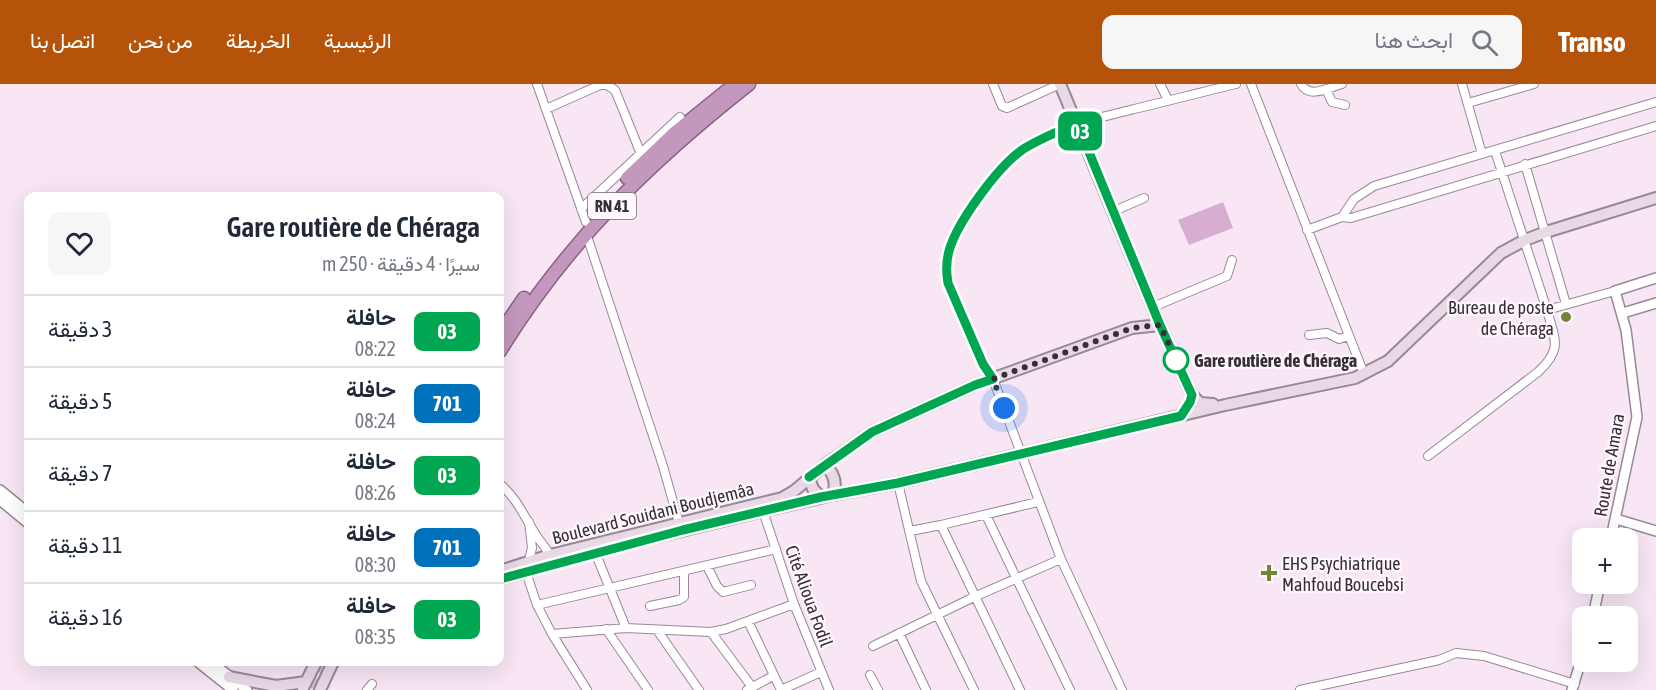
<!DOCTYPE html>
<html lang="ar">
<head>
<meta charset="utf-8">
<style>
  :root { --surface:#fff; --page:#f6f6f7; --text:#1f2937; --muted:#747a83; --line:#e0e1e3; --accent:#b45309 }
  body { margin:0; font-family:"Asap Condensed",Vazirmatn,sans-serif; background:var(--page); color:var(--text); direction:rtl; height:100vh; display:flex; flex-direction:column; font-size:22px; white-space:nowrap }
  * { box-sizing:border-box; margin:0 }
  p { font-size:20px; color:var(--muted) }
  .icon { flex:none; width:33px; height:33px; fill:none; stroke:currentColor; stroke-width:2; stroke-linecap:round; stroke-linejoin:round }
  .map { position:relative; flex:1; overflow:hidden; direction:ltr }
  .details { position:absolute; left:24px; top:108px; width:480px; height:474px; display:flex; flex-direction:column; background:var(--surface); border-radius:12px; box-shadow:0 6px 24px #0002; direction:rtl }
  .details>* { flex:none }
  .badge { padding:0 12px; border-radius:9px; font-size:21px; line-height:39px }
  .buttons { position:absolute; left:1572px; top:444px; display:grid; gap:12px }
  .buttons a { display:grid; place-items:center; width:66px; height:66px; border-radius:12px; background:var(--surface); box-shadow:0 6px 24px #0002; font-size:30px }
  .you { position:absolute; width:30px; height:30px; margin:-15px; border:4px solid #fff; border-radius:50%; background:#1a73e8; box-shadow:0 0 0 9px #1a73e833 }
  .map>.badge { position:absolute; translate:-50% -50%; box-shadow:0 0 0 3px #fff }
  .round { display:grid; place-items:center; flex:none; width:63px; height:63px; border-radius:12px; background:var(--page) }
  .overview { display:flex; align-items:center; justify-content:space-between; height:102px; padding:0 24px }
  h1 { font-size:28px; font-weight:600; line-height:45px }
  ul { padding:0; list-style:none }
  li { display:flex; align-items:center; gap:18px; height:72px; padding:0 24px; border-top:2px solid var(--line) }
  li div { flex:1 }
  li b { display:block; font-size:22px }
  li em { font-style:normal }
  li .badge { min-width:66px; font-weight:700; text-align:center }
  header { display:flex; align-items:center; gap:36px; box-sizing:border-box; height:84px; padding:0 30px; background:var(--accent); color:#fff }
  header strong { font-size:28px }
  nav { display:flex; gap:33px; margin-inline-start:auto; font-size:21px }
  .search { width:420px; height:54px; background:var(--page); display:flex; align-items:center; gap:15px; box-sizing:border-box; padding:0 21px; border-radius:12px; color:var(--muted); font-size:22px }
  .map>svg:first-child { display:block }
  .green { fill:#d8add2 }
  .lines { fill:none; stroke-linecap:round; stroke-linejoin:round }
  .trunk-tunnel { stroke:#d1c2cf; stroke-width:12; stroke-dasharray:12 6; stroke-linecap:butt }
  .minor-casing { stroke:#988896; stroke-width:10 }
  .tertiary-casing { stroke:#988896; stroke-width:12 }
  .secondary-casing { stroke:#988896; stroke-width:14 }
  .trunk-casing { stroke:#896384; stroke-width:15 }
  .minor { stroke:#fff; stroke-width:8 }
  .tertiary { stroke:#fff; stroke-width:9 }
  .secondary { stroke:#e9d9e7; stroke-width:10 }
  .trunk { stroke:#c498be; stroke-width:12 }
  .line-casing { stroke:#fff; stroke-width:14 }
  .line { stroke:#00a651; stroke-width:9 }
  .walk { stroke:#363035; stroke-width:6; stroke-dasharray:0 10.8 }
  .poi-dot { fill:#728535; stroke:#fef7fd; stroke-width:2 }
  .stop-dot { fill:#fff; stroke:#00a651; stroke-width:3 }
  .labels { text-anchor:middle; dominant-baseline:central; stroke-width:4.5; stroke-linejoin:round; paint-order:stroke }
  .shield { fill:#fef7fd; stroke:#726c71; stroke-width:1.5 }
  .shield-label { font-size:16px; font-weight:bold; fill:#363035 }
  .poi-label { font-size:18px; fill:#363035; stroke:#fef7fd; text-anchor:end }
  .stop-label { font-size:18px; font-weight:bold; fill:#363035; stroke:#fef7fd; text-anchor:start }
  .street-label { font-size:18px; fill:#363035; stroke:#fef7fd }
</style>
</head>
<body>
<header>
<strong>Transo</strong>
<div class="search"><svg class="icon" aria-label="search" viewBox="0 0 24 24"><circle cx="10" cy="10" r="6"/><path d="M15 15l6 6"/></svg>ابحث هنا</div>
<nav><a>الرئيسية</a><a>الخريطة</a><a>من نحن</a><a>اتصل بنا</a></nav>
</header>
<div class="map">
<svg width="1656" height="606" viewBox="0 0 1656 606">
  <rect width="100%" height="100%" fill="#f8e6f5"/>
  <path class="green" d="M1223 118 1233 144 1189 161 1178 136Z"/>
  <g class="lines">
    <path class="trunk-tunnel" d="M314 606 327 580"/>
    <defs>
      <path id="minor" d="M537 0 586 138
        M993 0 1002 22 1007 24 1060 0
        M1160 0 1168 16
        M1251 0 1364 290
        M1301 0C1309 15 1328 4 1342 0
        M1462 0 1482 70
        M1326 5 1332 18 1345 21
        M1468 19 1534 0
        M546 25 600 1H607L615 6 641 70
        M1525 80 1566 220
        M581 125 680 33
        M1114 127 1144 114
        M1342 133 1351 134 1656 42
        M1307 146 1342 133 1354 115 1374 102 1656 18
        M586 149 663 382 679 439
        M1153 223 1227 192 1232 176
        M1547 226 1615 207
        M1309 251 1327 249 1339 255 1349 252
        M1428 372 1538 288C1563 265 1555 256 1547 226L1495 67
        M898 399 921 497 974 606
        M500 400C518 415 525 435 538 454 543 461 548 466 551 474
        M763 427 794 520 829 606
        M986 431 1070 606
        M529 438 532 464 526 488 537 521 552 550 587 606
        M941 441 1020 606
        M910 447 941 441 1038 418
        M595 468 626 544
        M707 482 717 502 723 508 751 501
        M537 521 776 465
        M650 522 679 516 684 513V487
        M748 537 781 606 821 588
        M606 545 648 606
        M657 546 699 606
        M711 548 752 603
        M899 549 926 606
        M552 550 626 544 711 548 726 545 794 520
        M873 562 974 513 1061 475
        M870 591 878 606
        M367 606 372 600
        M747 606 773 592
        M1122 606 1061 475 993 295 983 280 948 199C944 170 957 147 973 124 986 104 1001 83 1020 68 1051 42 1096 35 1134 25 1168 17 1202 8 1236 0
        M1300 606 1439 576 1456 569 1484 572 1575 600"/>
      <path id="tertiary" d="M1623 229 1656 219
        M0 406 28 429
        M0 416 28 439
        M1616 435 1656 447
        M1611 454 1637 333 1626 246 1615 207 1656 194
        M1593 532 1600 500
        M198 578 233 606
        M211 578 247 606
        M1572 606 1582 573"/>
      <path id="secondary" d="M1060 0 1160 241 1192 311 1200 319 1213 320
        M825 381C834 389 837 399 833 411
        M809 394 813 405 821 413
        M500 487 550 471 782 414 794 407 825 381 872 348 975 301 1132 244 1160 241
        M500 495 595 468 763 427 833 411 898 399 1225 321 1355 294 1388 277 1501 169 1525 156 1546 148 1656 114
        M229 593 276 602 306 598
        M303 604 316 578
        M320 606 333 578"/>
      <path id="trunk" d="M627 94 673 50 735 0
        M500 249 524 214
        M500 267C567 158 649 79 749 0"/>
    </defs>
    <use href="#minor" class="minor-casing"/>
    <use href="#tertiary" class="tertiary-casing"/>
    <use href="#secondary" class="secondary-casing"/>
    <use href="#trunk" class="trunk-casing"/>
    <use href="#minor" class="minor"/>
    <use href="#tertiary" class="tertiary"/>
    <use href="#secondary" class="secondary"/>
    <use href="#trunk" class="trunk"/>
  </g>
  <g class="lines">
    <defs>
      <path id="line" d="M500 495 683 446 821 413 898 399 1181 332 1190 318 1192 311 1160 241 1077 39C1058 48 1039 55 1022 66 998 83 957 138 949 167 946 178 946 188 948 199L983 280 993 295 975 301 872 348 809 393"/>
    </defs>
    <use href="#line" class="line-casing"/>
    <use href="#line" class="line"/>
    <path class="walk" d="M1004 324 993 295 1132 244 1160 241 1176 276"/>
  </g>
  <g class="poi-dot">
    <circle cx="1566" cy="233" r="6"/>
    <path d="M1266 480h6v6h6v6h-6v6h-6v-6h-6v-6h6z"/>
  </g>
  <circle class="stop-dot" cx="1176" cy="276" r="12"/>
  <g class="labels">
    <rect class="shield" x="588" y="109" width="48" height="26" rx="4.5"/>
    <g class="shield-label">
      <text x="612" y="122">RN 41</text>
    </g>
    <g class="poi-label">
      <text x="1554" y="223">Bureau de poste<tspan x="1554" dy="21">de Chéraga</tspan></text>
      <text x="1282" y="479" text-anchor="start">EHS Psychiatrique<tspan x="1282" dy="21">Mahfoud Boucebsi</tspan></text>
    </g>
    <g class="stop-label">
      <text x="1194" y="276">Gare routière de Chéraga</text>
    </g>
    <g class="street-label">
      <text transform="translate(1609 381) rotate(-80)">Route de Amara</text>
      <text transform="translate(653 429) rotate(-14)">Boulevard Souidani Boudjemâa</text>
      <text transform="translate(809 512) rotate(70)">Cité Alioua Fodil</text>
    </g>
  </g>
</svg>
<div class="buttons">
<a>+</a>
<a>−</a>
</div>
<div class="you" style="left:1004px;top:324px"></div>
<b class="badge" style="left:1080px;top:47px;background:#00a651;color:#fff">03</b>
<section class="details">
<div class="overview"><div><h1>Gare routière de Chéraga</h1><p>سيرًا · 4 دقيقة · 250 m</p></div><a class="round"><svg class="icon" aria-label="heart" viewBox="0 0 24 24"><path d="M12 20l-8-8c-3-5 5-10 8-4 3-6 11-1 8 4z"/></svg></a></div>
<ul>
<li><span class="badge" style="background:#00a651;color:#fff">03</span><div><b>حافلة</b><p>08:22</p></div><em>3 دقيقة</em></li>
<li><span class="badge" style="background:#0072bc;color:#fff">701</span><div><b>حافلة</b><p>08:24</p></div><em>5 دقيقة</em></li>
<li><span class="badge" style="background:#00a651;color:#fff">03</span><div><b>حافلة</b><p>08:26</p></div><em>7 دقيقة</em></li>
<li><span class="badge" style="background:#0072bc;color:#fff">701</span><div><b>حافلة</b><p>08:30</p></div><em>11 دقيقة</em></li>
<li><span class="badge" style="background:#00a651;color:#fff">03</span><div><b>حافلة</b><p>08:35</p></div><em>16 دقيقة</em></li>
</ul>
</section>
</div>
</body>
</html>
